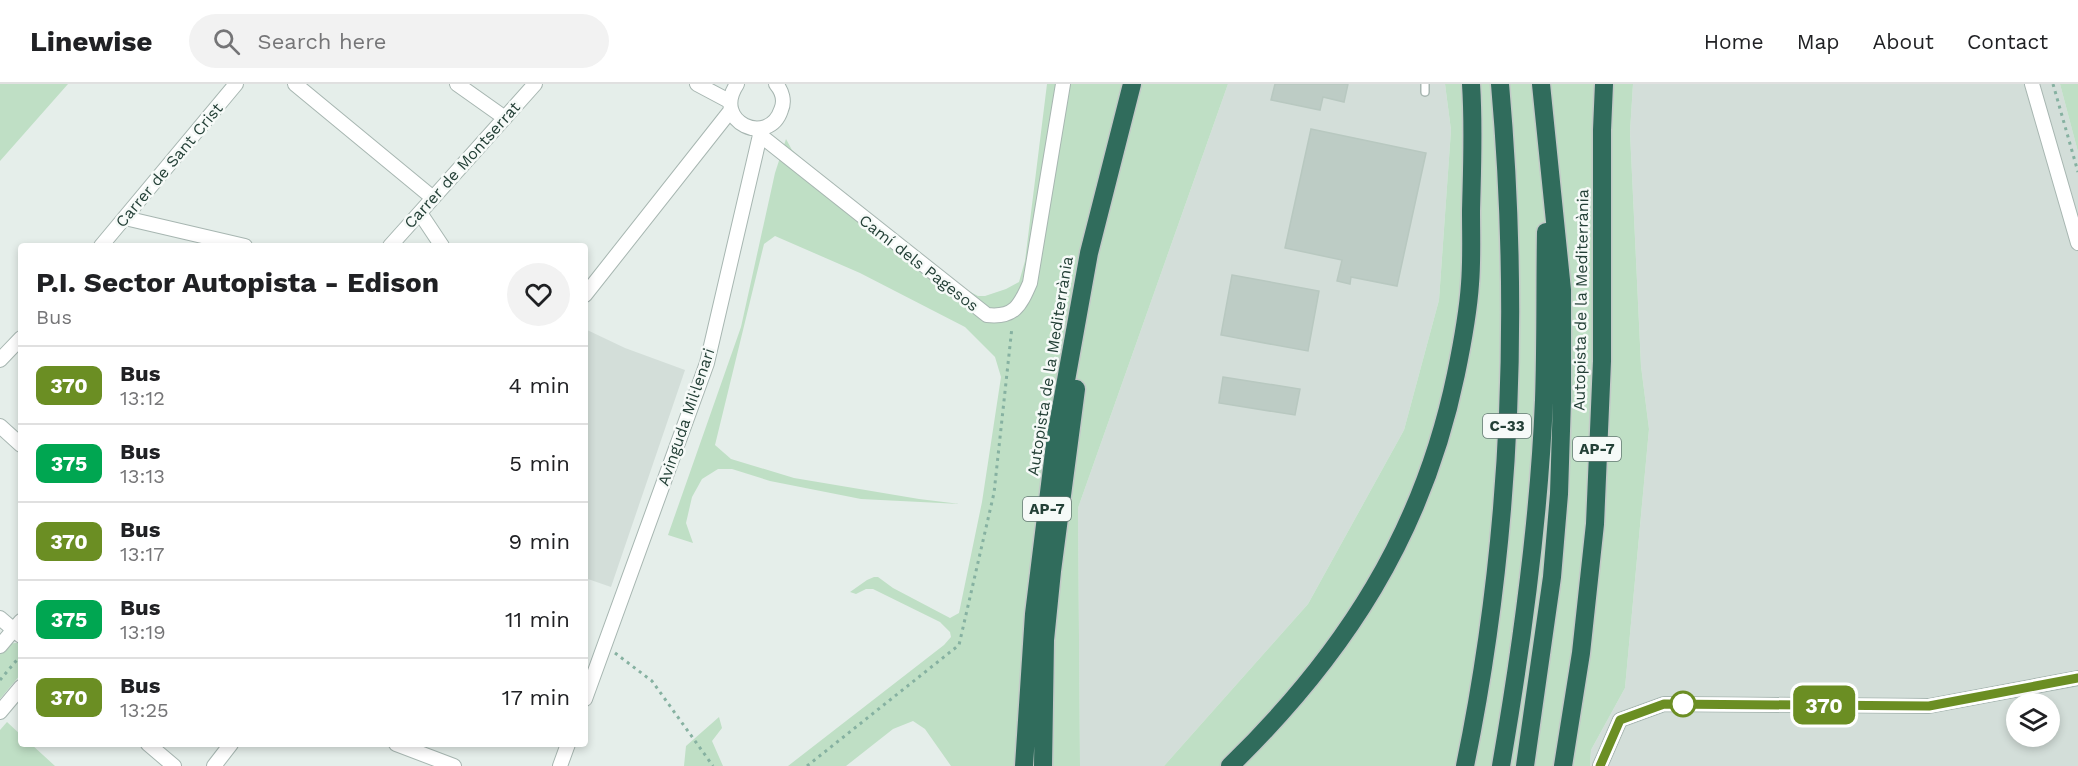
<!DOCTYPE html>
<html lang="en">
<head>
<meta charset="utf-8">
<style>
  :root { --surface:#fff; --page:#f2f2f2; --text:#202124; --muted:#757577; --line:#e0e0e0 }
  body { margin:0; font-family:"Work Sans",sans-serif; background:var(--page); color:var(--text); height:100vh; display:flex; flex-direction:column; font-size:22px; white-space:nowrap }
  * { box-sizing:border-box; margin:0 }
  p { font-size:20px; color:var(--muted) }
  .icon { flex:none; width:33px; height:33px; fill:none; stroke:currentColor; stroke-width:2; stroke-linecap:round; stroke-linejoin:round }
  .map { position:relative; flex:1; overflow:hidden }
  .drawer { position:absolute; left:18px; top:159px; width:570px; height:504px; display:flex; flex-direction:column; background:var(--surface); border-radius:6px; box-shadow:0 3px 9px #0003 }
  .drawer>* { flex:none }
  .badge { padding:0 12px; border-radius:9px; font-size:21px; line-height:39px }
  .tools { position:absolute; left:2006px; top:609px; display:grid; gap:12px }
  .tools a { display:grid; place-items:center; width:54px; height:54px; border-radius:50%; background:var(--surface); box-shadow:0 3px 9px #0003; font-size:30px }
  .map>.badge { position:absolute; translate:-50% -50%; box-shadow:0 0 0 3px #fff }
  .round { display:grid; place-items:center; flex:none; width:63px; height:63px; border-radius:32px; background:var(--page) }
  .head { display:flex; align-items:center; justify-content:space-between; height:102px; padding:0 18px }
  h1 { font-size:28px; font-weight:700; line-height:45px }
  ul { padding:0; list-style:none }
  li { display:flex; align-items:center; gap:18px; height:78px; padding:0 18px; border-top:2px solid var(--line) }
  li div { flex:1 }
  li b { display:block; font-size:22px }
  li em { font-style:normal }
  li .badge { min-width:66px; font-weight:700; text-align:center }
  header { display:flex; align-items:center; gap:36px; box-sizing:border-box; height:84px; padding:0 30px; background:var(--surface); border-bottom:2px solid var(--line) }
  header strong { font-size:28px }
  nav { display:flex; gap:33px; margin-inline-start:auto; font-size:21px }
  .search { width:420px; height:54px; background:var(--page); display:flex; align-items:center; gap:15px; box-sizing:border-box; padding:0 21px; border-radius:33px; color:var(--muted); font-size:22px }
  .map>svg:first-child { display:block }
  .built { fill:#d3ded9; fill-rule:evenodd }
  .green { fill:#bfdfc5 }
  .building { fill:#bdccc5; stroke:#b8c8c0; stroke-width:1.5 }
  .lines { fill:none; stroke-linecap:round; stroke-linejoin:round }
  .lane-casing { stroke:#a7b6b1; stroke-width:10 }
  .street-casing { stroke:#a7b6b1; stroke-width:16 }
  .highway-casing { stroke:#c2cac7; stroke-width:21 }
  .path { stroke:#86b1a1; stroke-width:3; stroke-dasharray:3 4.5; stroke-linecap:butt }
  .lane { stroke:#fff; stroke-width:7 }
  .street { stroke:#fff; stroke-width:14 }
  .highway { stroke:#306c5c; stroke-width:18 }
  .line-casing { stroke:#fff; stroke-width:14 }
  .line { stroke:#6b8e23; stroke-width:9 }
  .stop-dot { fill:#fff; stroke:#6b8e23; stroke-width:3 }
  .labels { text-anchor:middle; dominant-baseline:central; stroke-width:5; stroke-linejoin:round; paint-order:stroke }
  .shield { fill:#f6faf8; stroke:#637871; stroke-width:1.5 }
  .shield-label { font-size:15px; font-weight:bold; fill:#244037 }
  .street-label { font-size:16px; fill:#244037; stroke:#f6faf8 }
</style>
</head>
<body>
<header>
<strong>Linewise</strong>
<div class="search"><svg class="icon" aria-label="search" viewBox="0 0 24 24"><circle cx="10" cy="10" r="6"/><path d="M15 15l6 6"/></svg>Search here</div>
<nav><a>Home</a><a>Map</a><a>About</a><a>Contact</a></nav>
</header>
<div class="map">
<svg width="2078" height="682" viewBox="0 0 2078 682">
  <rect width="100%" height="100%" fill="#e5eeea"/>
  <path class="built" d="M1228 0H1445L1451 46 1439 216 1404 346 1308 520 1164 682H1080L1078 424Z
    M1633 0H2060L2078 68V682H1590L1591 666 1625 604 1649 345 1641 282 1630 48ZM2016 620H2049V652H2016Z
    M585 245 625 264 685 286 611 503 585 494Z"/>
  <path class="green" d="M0 0H68L0 77Z
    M1047 0H1228L1078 424 1080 682H951L925 645 913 637 893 645 846 682H788L944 561 951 553 950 548 940 538 873 505H866L856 510 850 508 867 496 874 493H878L893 504 950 534 959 529 982 418 1001 293 995 273 965 243 860 189 775 152 764 160 715 361 731 375 794 394 919 415 960 420 861 415 770 397 732 385H718L702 395 692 413 686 439 693 459 668 451 741 243 775 89 786 55 792 66 869 132 959 202 978 212H985L1006 205 1019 198 1025 177Z
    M1445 0H1633L1630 48 1641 282 1649 345 1625 604 1591 666 1590 682H1164L1308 520 1404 346 1439 216 1451 46Z
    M2060 0H2078V68Z
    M15 559H21V590L0 615V568L9 560Z
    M719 633 722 644 712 657 723 682H684L686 662Z
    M7 638 21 651V660H31L55 682H0V646Z"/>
  <path class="building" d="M1275 0H1348L1344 18 1323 13 1320 26 1271 16Z
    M1311 45 1426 69 1397 202 1351 193 1350 200 1337 197 1342 176 1285 164Z
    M1232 191 1319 207 1308 267 1221 251Z
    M1223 293 1300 305 1295 331 1219 319Z"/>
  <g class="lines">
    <defs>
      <path id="lane" d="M1425 0V8"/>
      <path id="street" d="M295 0 433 114
        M457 0 505 34
        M697 0 729 17
        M737 0C711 39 769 63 781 26 785 17 782 7 776 0
        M2032 0 2078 159
        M760 51 987 231C1014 234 1020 222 1030 199L1063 0
        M420 129 442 162
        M125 134 245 162
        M101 162 236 0
        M390 162 535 0
        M585 211 731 26
        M0 276 21 254
        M0 342 21 361
        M0 534 21 552
        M0 562 21 537
        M585 615 707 279 760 51 757 45
        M0 628 21 603
        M148 660 174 682
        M396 660 454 682
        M214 682 231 660
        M560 682 568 660
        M1600 682 1620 636 1664 620 1929 622 2078 594"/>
      <path id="highway" d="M1024 682 1034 530 1056 352 1089 169 1132 0
        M1043 682 1045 556 1052 487 1076 305
        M1230 682C1345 570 1423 449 1456 290 1462 261 1468 230 1470 200 1472 176 1471 152 1471 127 1472 85 1474 43 1471 0
        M1465 682C1511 459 1520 227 1500 0
        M1501 682C1522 561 1539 439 1544 316 1546 260 1545 204 1546 148
        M1525 682 1552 493 1559 410 1562 315V206L1541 0
        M1563 682 1581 569 1595 440 1602 277V46L1604 0"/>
    </defs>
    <use href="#lane" class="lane-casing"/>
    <use href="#street" class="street-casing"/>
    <use href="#highway" class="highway-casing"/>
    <path class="path" d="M2053 0 2078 88
      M615 569 652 597 713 682
      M0 596 21 571
      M807 682 959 561 994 409 1012 243"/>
    <use href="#lane" class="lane"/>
    <use href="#street" class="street"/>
    <use href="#highway" class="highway"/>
  </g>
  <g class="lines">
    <defs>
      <path id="line" d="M1600 682 1620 636 1664 620 1929 622 2078 594"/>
    </defs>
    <use href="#line" class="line-casing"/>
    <use href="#line" class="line"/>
  </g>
  <circle class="stop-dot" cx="1683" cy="620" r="12"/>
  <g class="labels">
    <g class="shield">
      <rect x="1483" y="330" width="48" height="24" rx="4.5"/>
      <rect x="1573" y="353" width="48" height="24" rx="4.5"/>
      <rect x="1023" y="413" width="48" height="24" rx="4.5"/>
    </g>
    <g class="shield-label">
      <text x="1507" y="342">C-33</text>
      <text x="1597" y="365">AP-7</text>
      <text x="1047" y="425">AP-7</text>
    </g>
    <g class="street-label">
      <text transform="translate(169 81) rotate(-50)">Carrer de Sant Crist</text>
      <text transform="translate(462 81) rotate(-48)">Carrer de Montserrat</text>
      <text transform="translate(919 179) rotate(38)">Camí dels Pagesos</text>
      <text transform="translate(1581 216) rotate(-89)">Autopista de la Mediterrània</text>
      <text transform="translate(1050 282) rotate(-81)">Autopista de la Mediterrània</text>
      <text transform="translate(686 333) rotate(-71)">Avinguda Mil·lenari</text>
    </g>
  </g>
</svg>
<div class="tools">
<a><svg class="icon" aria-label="layers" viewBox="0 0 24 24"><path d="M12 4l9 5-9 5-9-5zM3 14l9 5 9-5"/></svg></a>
</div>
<b class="badge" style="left:1824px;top:621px;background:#6b8e23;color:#fff">370</b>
<section class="drawer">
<div class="head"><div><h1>P.I. Sector Autopista - Edison</h1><p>Bus</p></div><a class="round"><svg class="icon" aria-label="heart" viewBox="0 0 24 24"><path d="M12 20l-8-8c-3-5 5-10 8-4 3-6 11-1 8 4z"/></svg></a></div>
<ul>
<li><span class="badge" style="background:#6b8e23;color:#fff">370</span><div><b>Bus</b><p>13:12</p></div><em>4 min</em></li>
<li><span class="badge" style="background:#00a651;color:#fff">375</span><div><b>Bus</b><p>13:13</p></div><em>5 min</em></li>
<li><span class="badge" style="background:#6b8e23;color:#fff">370</span><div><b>Bus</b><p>13:17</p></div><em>9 min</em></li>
<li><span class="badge" style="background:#00a651;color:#fff">375</span><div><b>Bus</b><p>13:19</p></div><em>11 min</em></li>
<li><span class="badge" style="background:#6b8e23;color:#fff">370</span><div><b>Bus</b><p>13:25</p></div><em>17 min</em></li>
</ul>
</section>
</div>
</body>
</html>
